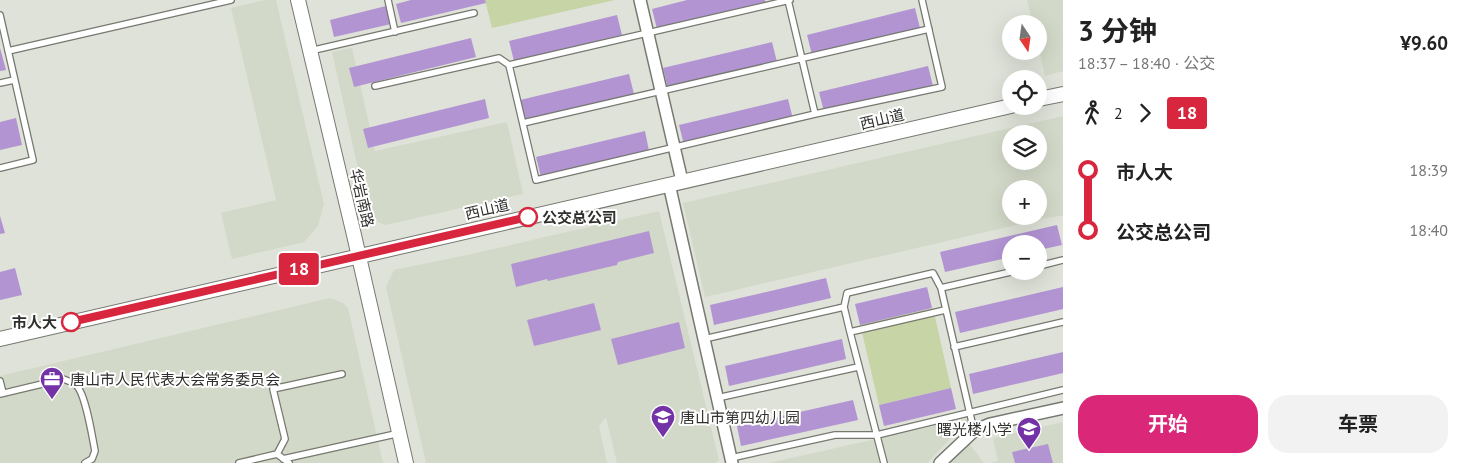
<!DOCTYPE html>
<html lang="zh">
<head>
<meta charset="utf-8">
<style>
  :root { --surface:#fff; --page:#f2f2f2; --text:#222; --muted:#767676; --accent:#db2777 }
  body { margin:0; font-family:"PT Sans","Noto Sans SC",sans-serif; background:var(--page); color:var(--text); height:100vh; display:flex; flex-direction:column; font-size:19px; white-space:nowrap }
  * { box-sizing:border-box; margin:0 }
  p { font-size:16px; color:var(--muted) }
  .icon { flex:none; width:28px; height:28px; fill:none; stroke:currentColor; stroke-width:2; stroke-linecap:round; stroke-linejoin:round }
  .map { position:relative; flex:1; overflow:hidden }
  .sheet { display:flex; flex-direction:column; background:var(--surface); width:400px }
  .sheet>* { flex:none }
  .badge { padding:0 10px; border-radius:4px; font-size:18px; line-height:32px }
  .needle { width:32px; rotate:167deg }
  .buttons { position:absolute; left:1002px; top:15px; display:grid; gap:10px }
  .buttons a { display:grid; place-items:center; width:45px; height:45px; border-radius:50%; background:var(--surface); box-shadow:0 5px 20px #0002; font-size:25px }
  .map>.badge { position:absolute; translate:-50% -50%; box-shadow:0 0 0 2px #fff }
  .legs { display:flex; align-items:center; gap:8px; height:55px; padding:0 15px; font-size:16px }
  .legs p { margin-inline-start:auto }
  .overview { display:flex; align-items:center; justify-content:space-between; height:85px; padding:0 15px }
  h1 { font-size:28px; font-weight:700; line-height:38px }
  .primary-button { display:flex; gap:10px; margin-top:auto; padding:10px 15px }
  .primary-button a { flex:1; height:58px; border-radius:20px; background:var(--accent); color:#fff; font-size:20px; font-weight:700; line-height:58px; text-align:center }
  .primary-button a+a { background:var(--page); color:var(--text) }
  ul { padding:0 15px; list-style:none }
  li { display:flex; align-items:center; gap:18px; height:60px; font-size:19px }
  li i { display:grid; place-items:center; width:8px; height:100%; margin:0 6px; background:currentColor }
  li i::after { content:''; width:12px; height:12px; margin:-6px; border:4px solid; border-radius:50%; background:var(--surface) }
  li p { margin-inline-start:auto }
  li:first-child i { background:linear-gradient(#0000 50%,currentColor 0) }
  li:last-child i { background:linear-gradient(currentColor 50%,#0000 0) }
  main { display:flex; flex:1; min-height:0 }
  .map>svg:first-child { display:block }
  .built { fill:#d3d9c8; fill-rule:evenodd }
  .green { fill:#c6d4a6 }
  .building { fill:#b294d3 }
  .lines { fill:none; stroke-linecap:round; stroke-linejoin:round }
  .service-casing { stroke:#767970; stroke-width:8 }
  .minor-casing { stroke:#767970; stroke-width:14 }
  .tertiary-casing { stroke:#767970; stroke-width:16 }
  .service { stroke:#fff; stroke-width:5.5 }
  .minor { stroke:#fff; stroke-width:11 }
  .tertiary { stroke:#fff; stroke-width:14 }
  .line-1-casing { stroke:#fff; stroke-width:11 }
  .line-1 { stroke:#d7263d; stroke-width:8 }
  .stop-1-dot { fill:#fff; stroke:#d7263d; stroke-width:2.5 }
  .labels { text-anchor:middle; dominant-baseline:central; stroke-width:4; stroke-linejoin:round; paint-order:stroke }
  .street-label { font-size:15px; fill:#2f302d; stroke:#fff }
  .stop-label { font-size:15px; font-weight:bold; fill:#2f302d; stroke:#fff; text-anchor:start }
  .poi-label { font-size:15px; fill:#2f302d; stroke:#fff; text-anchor:start }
</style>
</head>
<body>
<main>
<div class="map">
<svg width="1063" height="463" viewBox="0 0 1063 463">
  <rect width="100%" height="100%" fill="#dfe2d8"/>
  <path class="built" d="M265 0H276L324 204 318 226 304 242 232 259 221 213 276 200 231 8Z
    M1027 0H1063V71L1045 76 1039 49V24H1033Z
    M352 48 375 151 507 122 523 194 385 225 369 218 332 52Z
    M1063 116V216H1059L1042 219 705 297 683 203ZM1011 134H1039V161H1011ZM1011 189H1039V216H1011Z
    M659 211 719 460 715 463H617L606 417 599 426 607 463H426L386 287 394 270 467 255Z
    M330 298 343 303 348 308 383 463H0V376Z
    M970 418 927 463H769Z
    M1063 422V463H990L998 461 993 438Z
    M968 442 984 463H948Z"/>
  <path class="green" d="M485 0H615L492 28Z
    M933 308 951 388 879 405 860 324Z"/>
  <path class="building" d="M411 0H485L486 3 401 23 396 4Z
    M687 0H765V2L657 29 652 9Z
    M386 6 391 24 334 37 330 20Z
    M915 8 920 28 812 55 807 35Z
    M617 15 622 35 514 61 509 41Z
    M471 38 476 57 354 87 349 68Z
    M772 42 777 62 668 89 663 68Z
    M0 48 6 70 0 71Z
    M928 66 933 86 824 112 819 92Z
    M629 74 634 94 525 120 520 100Z
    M485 99 489 118 368 148 363 129Z
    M788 99 793 119 684 145 679 125Z
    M16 118 22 145 0 150V122Z
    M645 131 649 151 541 177 536 157Z
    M0 216 5 233 0 234Z
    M1057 225 1062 245 1039 250V244H1011V257L945 272 940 252Z
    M649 231 654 253 618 262 617 265 548 281 547 279 516 287 511 264Z
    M15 268 22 295 0 300V272Z
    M826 278 831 298 714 325 710 305Z
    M927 287 932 308 860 325 855 304Z
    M1063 287V309L960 333 955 312Z
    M594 303 601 330 534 346 527 320Z
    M679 322 685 348 618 365 611 339Z
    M842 339 846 359 729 386 725 366Z
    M1063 352V373L973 394 969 374Z
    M951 388 956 409 884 426 879 405Z
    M853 400 858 420 741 446 737 426Z
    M1048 444 1053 463H1015L1012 452Z"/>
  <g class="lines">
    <defs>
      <path id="service" d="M388 0 395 32
        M0 15 33 160 0 168
        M8 51 231 0
        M310 51 474 13
        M509 65 536 180 815 114 788 0
        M0 83 14 80
        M375 86 499 58 509 65 790 0
        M815 114 942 87 922 0
        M523 123 929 29
        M1039 266 1063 260
        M850 332 945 310
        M704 339 844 307
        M954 347 1063 322
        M0 381 3 393
        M0 394 63 379C68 381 73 382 77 386 86 396 92 436 95 451L92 459 85 463
        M717 398 858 367
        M974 431 941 288 1015 271
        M277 454 285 439 273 389 342 374
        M731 458 835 435H877L1063 390
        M283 459 400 433
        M239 463 277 454 289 463
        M884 463 850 332 844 307 847 293 933 273 941 288"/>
      <path id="minor" d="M640 0 682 181
        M669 184 732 463
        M940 463 974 431 990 424 1063 408"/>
      <path id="tertiary" d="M298 0 354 235 406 463
        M1039 99 1063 94
        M0 339 1011 106"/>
    </defs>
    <use href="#service" class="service-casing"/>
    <use href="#minor" class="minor-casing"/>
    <use href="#tertiary" class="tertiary-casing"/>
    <use href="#service" class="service"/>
    <use href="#minor" class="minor"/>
    <use href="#tertiary" class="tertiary"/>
  </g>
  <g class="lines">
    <defs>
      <path id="line-1" d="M71 322 528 217"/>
    </defs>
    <use href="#line-1" class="line-1-casing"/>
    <use href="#line-1" class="line-1"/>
  </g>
  <defs>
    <symbol id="office-pin" viewBox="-11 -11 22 30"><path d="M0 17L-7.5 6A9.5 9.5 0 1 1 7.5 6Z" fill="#7333a7" stroke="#fff"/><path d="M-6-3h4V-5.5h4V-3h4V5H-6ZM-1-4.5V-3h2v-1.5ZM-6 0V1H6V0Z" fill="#fff"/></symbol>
    <symbol id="school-pin" viewBox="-11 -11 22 30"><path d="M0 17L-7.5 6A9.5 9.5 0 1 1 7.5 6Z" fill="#7333a7" stroke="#fff"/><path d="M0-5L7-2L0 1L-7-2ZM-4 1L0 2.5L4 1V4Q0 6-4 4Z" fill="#fff"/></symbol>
  </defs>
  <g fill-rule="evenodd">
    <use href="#office-pin" x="38" y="365" width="28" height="38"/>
    <use href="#school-pin" x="649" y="403" width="28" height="38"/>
    <use href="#school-pin" x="1015" y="415" width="28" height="38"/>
  </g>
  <g class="stop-1-dot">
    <circle cx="528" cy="217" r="9"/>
    <circle cx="71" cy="322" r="9"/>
  </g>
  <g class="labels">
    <g class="street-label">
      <text transform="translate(882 119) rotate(-13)">西山道</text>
      <text transform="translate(362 198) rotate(77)">华岩南路</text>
      <text transform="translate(487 209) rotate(-13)">西山道</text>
    </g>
    <g class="stop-label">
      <text x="542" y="217">公交总公司</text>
      <text x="57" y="322" text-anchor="end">市人大</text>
    </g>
    <g class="poi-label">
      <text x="70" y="379">唐山市人民代表大会常务委员会</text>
      <text x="680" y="417">唐山市第四幼儿园</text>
      <text x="1012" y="429" text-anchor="end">曙光楼小学</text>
    </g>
  </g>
</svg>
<div class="buttons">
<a><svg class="needle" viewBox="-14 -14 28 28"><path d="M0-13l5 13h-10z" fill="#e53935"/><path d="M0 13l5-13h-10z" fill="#767676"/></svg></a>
<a><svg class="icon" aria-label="locate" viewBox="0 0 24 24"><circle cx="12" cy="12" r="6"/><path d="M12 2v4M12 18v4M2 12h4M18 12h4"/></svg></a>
<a><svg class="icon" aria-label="layers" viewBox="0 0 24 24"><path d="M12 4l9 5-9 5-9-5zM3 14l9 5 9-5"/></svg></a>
<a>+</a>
<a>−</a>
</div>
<b class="badge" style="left:299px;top:269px;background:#d7263d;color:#fff">18</b>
</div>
<section class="sheet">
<div class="overview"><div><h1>3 分钟</h1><p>18:37 – 18:40 · 公交</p></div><b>¥9.60</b></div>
<div class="legs"><svg class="icon" aria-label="walk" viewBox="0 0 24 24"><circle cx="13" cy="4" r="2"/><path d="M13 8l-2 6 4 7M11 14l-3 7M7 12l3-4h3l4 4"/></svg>2<svg class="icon" aria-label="forward" viewBox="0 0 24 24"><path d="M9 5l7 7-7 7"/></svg><b class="badge" style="background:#d7263d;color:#fff">18</b></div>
<ul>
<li><i style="color:#d7263d"></i><b>市人大</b><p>18:39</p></li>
<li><i style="color:#d7263d"></i><b>公交总公司</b><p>18:40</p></li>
</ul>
<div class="primary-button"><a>开始</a><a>车票</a></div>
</section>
</main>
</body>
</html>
